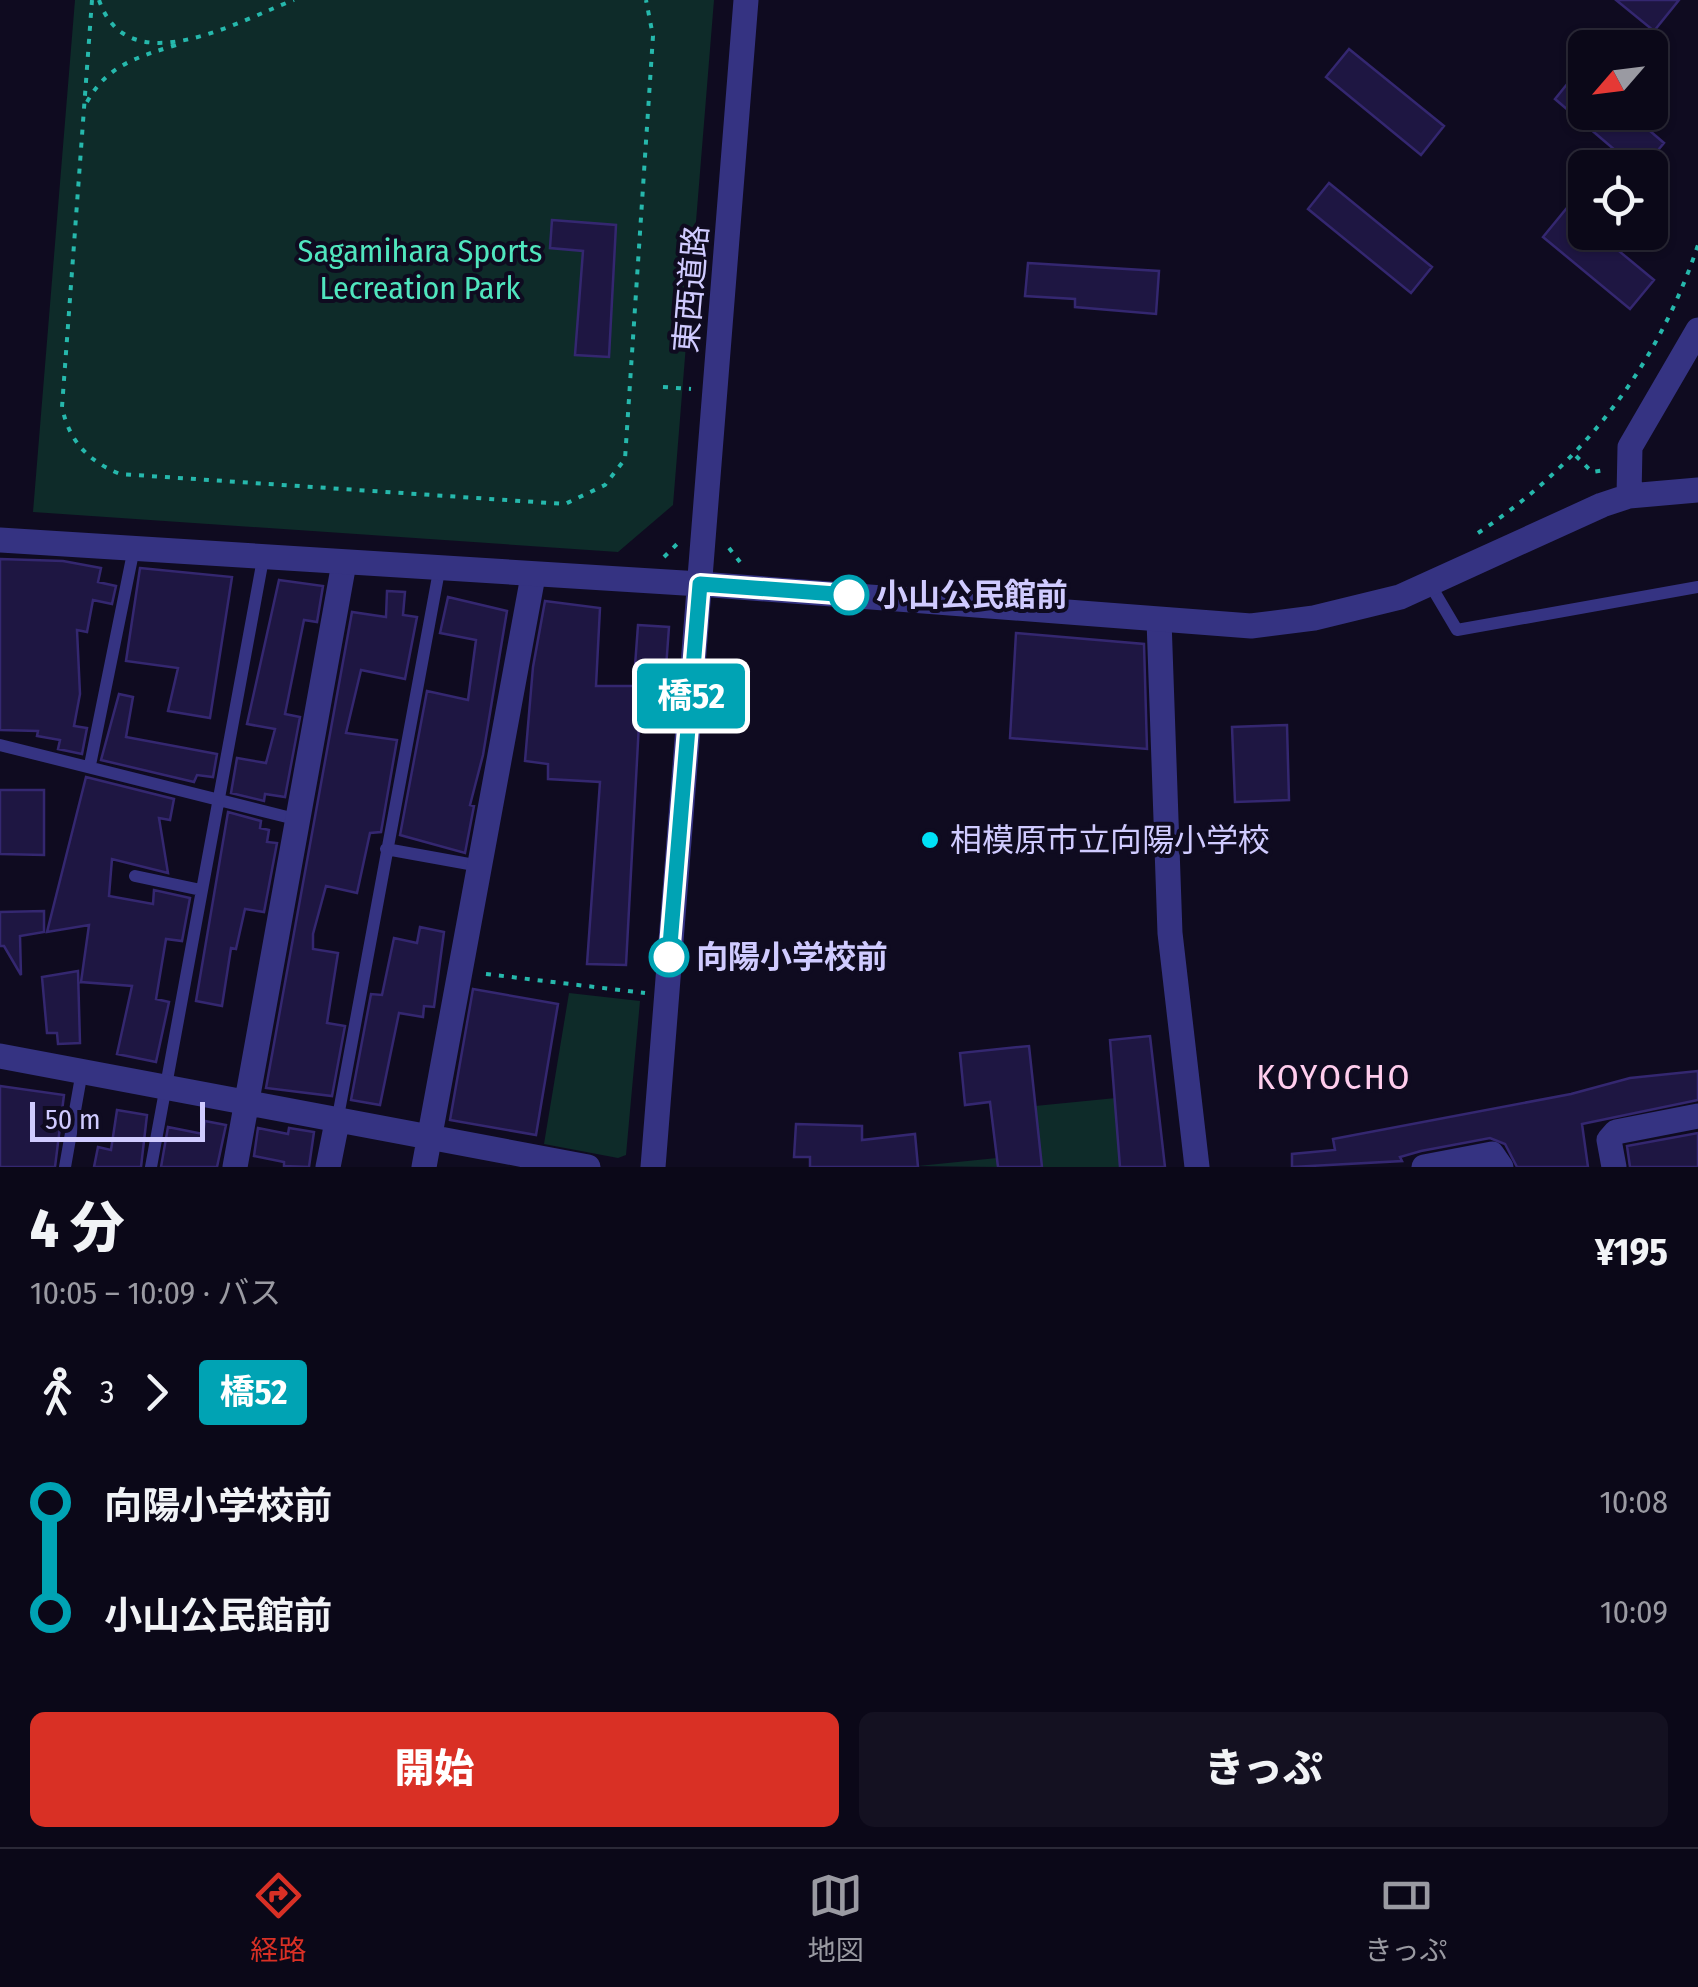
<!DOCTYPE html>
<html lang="ja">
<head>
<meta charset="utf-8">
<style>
  :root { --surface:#0b0818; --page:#141121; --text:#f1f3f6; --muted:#9a9aa2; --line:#2b2937; --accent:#d93025 }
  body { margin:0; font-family:"Fira Sans Condensed","Noto Sans JP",sans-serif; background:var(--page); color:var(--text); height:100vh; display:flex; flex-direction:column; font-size:38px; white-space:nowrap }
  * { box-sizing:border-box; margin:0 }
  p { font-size:32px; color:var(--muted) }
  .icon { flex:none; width:55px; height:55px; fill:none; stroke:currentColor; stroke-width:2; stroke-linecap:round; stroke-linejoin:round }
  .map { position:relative; height:1167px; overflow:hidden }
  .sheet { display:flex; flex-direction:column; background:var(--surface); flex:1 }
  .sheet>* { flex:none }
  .badge { padding:0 20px; border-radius:8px; font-size:35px; line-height:65px }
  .needle { width:65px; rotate:242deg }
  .fabs { position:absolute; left:1568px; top:30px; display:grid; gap:20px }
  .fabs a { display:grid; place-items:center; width:100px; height:100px; border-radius:15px; background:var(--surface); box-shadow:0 2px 8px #0004,0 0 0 2px var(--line); font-size:50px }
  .scale { position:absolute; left:30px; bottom:25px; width:175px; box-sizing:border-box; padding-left:10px; border:5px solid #d0cbff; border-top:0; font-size:28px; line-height:35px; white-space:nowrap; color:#d0cbff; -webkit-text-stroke:8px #0f0b20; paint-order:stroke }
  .map>.badge { position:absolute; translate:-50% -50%; box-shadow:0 0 0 5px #fff }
  .legs { display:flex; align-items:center; gap:15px; height:110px; padding:0 30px; font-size:32px }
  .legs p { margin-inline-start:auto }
  .overview { display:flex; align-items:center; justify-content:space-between; height:170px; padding:0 30px }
  h1 { font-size:55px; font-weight:800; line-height:75px }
  .button { display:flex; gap:20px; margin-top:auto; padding:20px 30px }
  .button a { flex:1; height:115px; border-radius:15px; background:var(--accent); color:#fff; font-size:40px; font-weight:800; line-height:115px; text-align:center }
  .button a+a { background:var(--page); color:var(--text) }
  ul { padding:0 30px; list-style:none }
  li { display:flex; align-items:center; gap:35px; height:110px; font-size:38px }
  li i { display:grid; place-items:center; width:15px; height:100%; margin:0 12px; background:currentColor }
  li i::after { content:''; width:25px; height:25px; margin:-12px; border:8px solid; border-radius:50%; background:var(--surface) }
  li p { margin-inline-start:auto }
  li:first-child i { background:linear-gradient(#0000 50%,currentColor 0) }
  li:last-child i { background:linear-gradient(currentColor 50%,#0000 0) }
  .tabs { display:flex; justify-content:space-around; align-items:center; height:140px; border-top:2px solid var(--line); background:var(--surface); font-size:28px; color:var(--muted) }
  .tabs a { display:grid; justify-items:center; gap:5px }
  .tabs .active { color:var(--accent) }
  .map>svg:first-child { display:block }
  .green { fill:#0e2b29 }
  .building { fill:#1e1642; stroke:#342770; stroke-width:2.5 }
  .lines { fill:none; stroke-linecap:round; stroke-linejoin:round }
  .path { stroke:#26b8ac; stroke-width:4; stroke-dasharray:5 8; stroke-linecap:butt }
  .service { stroke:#353382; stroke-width:12 }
  .minor { stroke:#353382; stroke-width:25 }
  .tertiary { stroke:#353382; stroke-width:25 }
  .line-1-casing { stroke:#fff; stroke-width:22 }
  .line-1 { stroke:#00a3b4; stroke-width:15 }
  .stop-1-dot { fill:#fff; stroke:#00a3b4; stroke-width:5 }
  .poi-dot { fill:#00e1f6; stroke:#0f0b20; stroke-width:4 }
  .labels { text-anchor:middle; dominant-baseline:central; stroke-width:8; stroke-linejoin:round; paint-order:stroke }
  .park-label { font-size:32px; fill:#50e6be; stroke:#0f0b20 }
  .street-label { font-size:32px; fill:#d0cbff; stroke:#0f0b20 }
  .stop-label { font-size:32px; font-weight:bold; fill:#d0cbff; stroke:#0f0b20; text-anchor:start }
  .poi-label { font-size:32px; fill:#d0cbff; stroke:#0f0b20; text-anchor:start }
  .neighbourhood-label { font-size:35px; letter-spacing:2.5px; fill:#ffcded; stroke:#0f0b20 }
</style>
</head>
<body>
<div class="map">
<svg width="1698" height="1167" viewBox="0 0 1698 1167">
  <rect width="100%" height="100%" fill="#0f0b20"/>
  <path class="green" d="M75 0H714L673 505 618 552 33 512Z
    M569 993 640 1001 626 1155 618 1158 544 1144Z
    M1116 1098 1120 1167H1042L1035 1106Z
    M997 1158 998 1167 918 1166Z"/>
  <path class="building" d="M1616 0H1679L1654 31Z
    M1349 49 1444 126 1421 155 1326 77Z
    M1585 62V112H1628L1664 143 1643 168H1636L1555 99Z
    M1329 183 1432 267 1411 293 1308 209Z
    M1566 209 1585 224V232H1596L1654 280 1630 309 1543 237Z
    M552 220 616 225 609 357 575 355 583 251 550 248Z
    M1028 263 1159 271 1156 314 1075 307V299L1025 296Z
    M0 559 63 561 101 568 98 582 116 586 112 604 93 600 87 632 77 630 80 694 74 726 87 728 82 754 58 749 60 740 37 736 38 731 0 730Z
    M140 568 232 577 210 718 168 711 178 668 126 661Z
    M279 580 323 586 317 622 304 620 285 714 300 717 285 797 265 794 264 801 231 793 237 758 266 763 275 729 247 724Z
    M387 591 405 592 403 615 417 617 405 679 361 670 346 733 397 740 381 832 370 833 357 893 326 886 313 934V949L338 953 327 1023 345 1026 332 1096 266 1088 352 612 386 617Z
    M448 597 507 611 483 755 470 805 474 806 465 853 400 835 427 691 468 700 476 640 440 633Z
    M545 601 600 608 596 686H641L626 965 587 964 600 782 548 779V764L525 761 533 667Z
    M638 625 669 627 666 668 635 666Z
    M1016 633 1144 644 1147 749 1010 738Z
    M119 694 133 697 126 737 217 754 213 777 197 775 194 782 101 760Z
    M1287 725 1289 800 1235 802 1232 727Z
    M86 777 174 799 170 820 159 818 168 873 112 859 109 896 153 904 154 890 190 898 182 941 166 939 156 999 169 1002 156 1062 117 1054 132 986 81 982 89 925 47 932Z
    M0 790H44V855L0 854Z
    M228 812 261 821 260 828 269 830 267 842 277 843 264 912 245 909 236 949 231 948 222 1006 196 1001Z
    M44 911V932L20 936 21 975 4 946H0V912Z
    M420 927 444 932 434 1007 424 1006 423 1017 399 1013 380 1105 351 1100 371 994 382 995 394 938 417 943Z
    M78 971 80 1043 58 1044 57 1033H47L42 977Z
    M473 989 558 1004 536 1135 450 1120Z
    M1150 1036 1165 1167H1120L1110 1040Z
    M1029 1046 1042 1167H998L990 1102 965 1105 960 1053Z
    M1698 1071V1100L1582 1124 1588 1167H1517L1505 1144 1490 1138 1421 1151 1400 1157 1402 1161 1292 1167V1154L1335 1150 1333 1139 1571 1094 1630 1078Z
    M0 1086 64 1095 55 1167H0Z
    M117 1110 147 1115 141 1167H94L98 1147 111 1150Z
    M205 1121 226 1125 217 1167H161L168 1127 203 1134Z
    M796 1124 862 1126V1140L915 1134 918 1167H810V1157H794Z
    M258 1128 288 1134 289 1128 314 1132 309 1167 284 1166V1162L254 1156Z
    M1698 1133V1167H1630L1627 1146Z"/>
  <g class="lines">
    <path class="path" d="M92 0 62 407C69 441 88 461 120 474L565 504 605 485 625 459 653 36 646 0
      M99 0C128 85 238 21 294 0
      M87 102C107 65 138 57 176 45
      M663 387 691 389
      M1576 456 1592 472 1605 470
      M1478 533C1584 463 1658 365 1698 245
      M729 548 740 562
      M664 557 678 543
      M486 974 645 993"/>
    <path class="service" d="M1431 586 1457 630 1698 587
      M0 745 299 820
      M90 765 134 548
      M386 849 480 866
      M135 876 201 890
      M337 1122 439 571
      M65 1167 82 1071
      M151 1167 263 559"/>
    <path class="minor" d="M1159 620 1170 933 1197 1167
      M0 1056 588 1167
      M235 1167 344 563
      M328 1167 337 1122
      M424 1167 533 576
      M1424 1167 1492 1154 1501 1167
      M1614 1167 1609 1140 1616 1132 1698 1116"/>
    <path class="tertiary" d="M1629 496 1630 447 1698 330
      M0 540 700 584 1251 626 1314 618 1400 597 1602 505 1629 496 1698 490
      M653 1167 746 0"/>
  </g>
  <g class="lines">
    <defs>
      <path id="line-1" d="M669 957 700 584 849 595"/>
    </defs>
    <use href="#line-1" class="line-1-casing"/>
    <use href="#line-1" class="line-1"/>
  </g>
  <g class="stop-1-dot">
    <circle cx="849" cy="595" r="18"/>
    <circle cx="669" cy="957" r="18"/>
  </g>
  <circle class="poi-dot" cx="930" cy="840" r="10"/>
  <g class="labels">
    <g class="park-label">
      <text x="420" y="251">Sagamihara Sports<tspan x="420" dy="37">Lecreation Park</tspan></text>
    </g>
    <g class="street-label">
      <text transform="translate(691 289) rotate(-85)">東西道路</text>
    </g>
    <g class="stop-label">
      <text x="876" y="595">小山公民館前</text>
      <text x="696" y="957">向陽小学校前</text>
    </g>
    <g class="poi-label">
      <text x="950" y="840">相模原市立向陽小学校</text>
    </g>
    <g class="neighbourhood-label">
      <text x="1334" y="1077">KOYOCHO</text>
    </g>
  </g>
</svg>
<div class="fabs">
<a><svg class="needle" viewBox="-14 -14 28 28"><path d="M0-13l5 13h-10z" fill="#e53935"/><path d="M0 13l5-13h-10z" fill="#9a9aa2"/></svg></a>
<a><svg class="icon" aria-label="locate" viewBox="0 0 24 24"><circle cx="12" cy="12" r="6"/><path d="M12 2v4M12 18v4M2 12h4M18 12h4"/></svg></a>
</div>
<div class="scale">50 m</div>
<b class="badge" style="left:691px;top:696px;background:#00a3b4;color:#fff">橋52</b>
</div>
<section class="sheet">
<div class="overview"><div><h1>4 分</h1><p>10:05 – 10:09 · バス</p></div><b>¥195</b></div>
<div class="legs"><svg class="icon" aria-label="walk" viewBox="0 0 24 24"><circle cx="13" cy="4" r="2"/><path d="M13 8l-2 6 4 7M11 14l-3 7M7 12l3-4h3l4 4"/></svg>3<svg class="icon" aria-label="forward" viewBox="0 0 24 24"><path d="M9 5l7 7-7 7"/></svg><b class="badge" style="background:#00a3b4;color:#fff">橋52</b></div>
<ul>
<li><i style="color:#00a3b4"></i><b>向陽小学校前</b><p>10:08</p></li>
<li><i style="color:#00a3b4"></i><b>小山公民館前</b><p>10:09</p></li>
</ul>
<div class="button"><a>開始</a><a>きっぷ</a></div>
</section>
<nav class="tabs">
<a class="active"><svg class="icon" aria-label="directions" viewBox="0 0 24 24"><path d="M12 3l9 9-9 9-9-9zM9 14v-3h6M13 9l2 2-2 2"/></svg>経路</a>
<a><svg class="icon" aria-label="map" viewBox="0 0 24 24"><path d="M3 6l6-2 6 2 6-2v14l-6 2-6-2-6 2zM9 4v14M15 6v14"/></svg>地図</a>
<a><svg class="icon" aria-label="tickets" viewBox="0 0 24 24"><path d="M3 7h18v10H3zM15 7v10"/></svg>きっぷ</a>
</nav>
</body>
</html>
